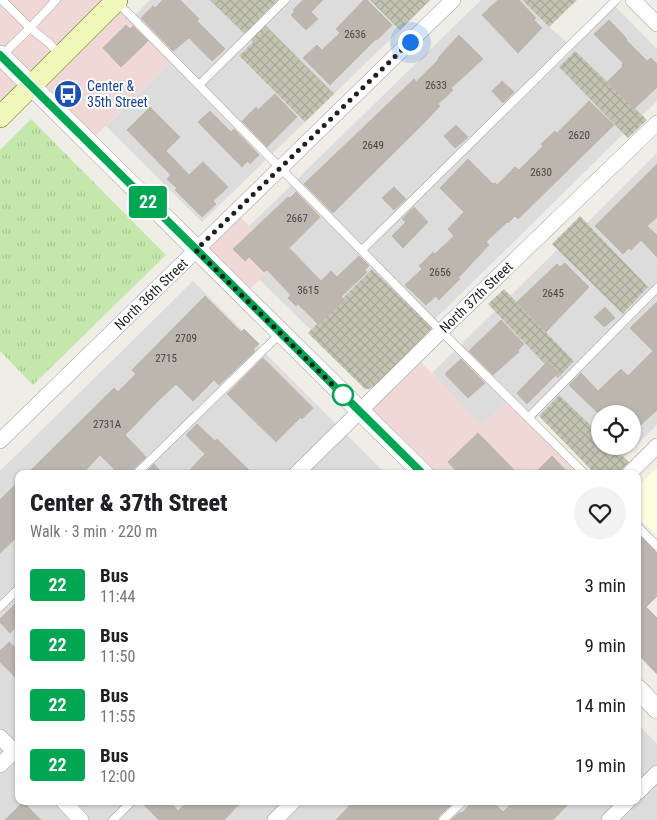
<!DOCTYPE html>
<html lang="en">
<head>
<meta charset="utf-8">
<style>
  :root { --surface:#fff; --page:#f2f2f2; --text:#202124; --muted:#757577 }
  body { margin:0; font-family:"Roboto Condensed",sans-serif; background:var(--page); color:var(--text); height:100vh; display:flex; flex-direction:column; font-size:19px; white-space:nowrap }
  * { box-sizing:border-box; margin:0 }
  p { font-size:16px; color:var(--muted) }
  .icon { flex:none; width:28px; height:28px; fill:none; stroke:currentColor; stroke-width:2; stroke-linecap:round; stroke-linejoin:round }
  .map { position:relative; flex:1; overflow:hidden }
  .details { position:absolute; left:15px; top:470px; width:626px; height:335px; display:flex; flex-direction:column; background:var(--surface); border-radius:10px; box-shadow:0 1px 4px #0004 }
  .details>* { flex:none }
  .badge { padding:0 10px; border-radius:4px; font-size:18px; line-height:32px }
  .fabs { position:absolute; left:591px; top:405px; display:grid; gap:10px }
  .fabs a { display:grid; place-items:center; width:50px; height:50px; border-radius:50%; background:var(--surface); box-shadow:0 1px 4px #0004; font-size:25px }
  .you { position:absolute; width:25px; height:25px; margin:-12px; border:4px solid #fff; border-radius:50%; background:#1a73e8; box-shadow:0 0 0 8px #1a73e833 }
  .map>.badge { position:absolute; translate:-50% -50%; box-shadow:0 0 0 2px #fff }
  .round { display:grid; place-items:center; flex:none; width:52px; height:52px; border-radius:26px; background:var(--page) }
  .head { display:flex; align-items:center; justify-content:space-between; height:85px; padding:0 15px }
  h1 { font-size:24px; font-weight:800; line-height:38px }
  ul { padding:0; list-style:none }
  li { display:flex; align-items:center; gap:15px; height:60px; padding:0 15px }
  li div { flex:1 }
  li b { display:block; font-size:19px }
  li em { font-style:normal }
  li .badge { min-width:55px; font-weight:700; text-align:center }
  .map>svg:first-child { display:block }
  .residential { fill:#dddcdc }
  .commercial { fill:#efd8d5 }
  .education { fill:#fbfedf }
  .construction { fill:url(#construction-cross-hatch) }
  .grass { fill:url(#grass-tufts) }
  .building { fill:#bcb6ae; stroke:#c0b5a8 }
  .lines { fill:none; stroke-linecap:round; stroke-linejoin:round }
  .service-casing { stroke:#a3a3a3; stroke-width:9 }
  .minor-casing { stroke:#a3a3a3; stroke-width:16 }
  .tertiary-casing { stroke:#a3a3a3; stroke-width:20 }
  .secondary-casing { stroke:#5d7308; stroke-width:22 }
  .service { stroke:#fff; stroke-width:8 }
  .minor { stroke:#fff; stroke-width:15 }
  .tertiary { stroke:#fff; stroke-width:19 }
  .secondary { stroke:#eff8ba; stroke-width:21 }
  .line-casing { stroke:#fff; stroke-width:11 }
  .line { stroke:#00a651; stroke-width:8 }
  .walk { stroke:#1f1f1f; stroke-width:5; stroke-dasharray:0 9 }
  .stop-dot { fill:#fff; stroke:#00a651; stroke-width:2.5 }
  .labels { text-anchor:middle; dominant-baseline:central; stroke-width:4; stroke-linejoin:round; paint-order:stroke }
  .number-label { font-size:11px; fill:#464543 }
  .transit-label { font-size:14px; fill:#164399; stroke:#fff; text-anchor:start }
  .street-label { font-size:14px; fill:#1f1f1f; stroke:#fff }
</style>
</head>
<body>
<div class="map">
<svg width="657" height="820" viewBox="0 0 657 820">
  <defs>
    <pattern id="construction-cross-hatch" width="8" height="8" patternUnits="userSpaceOnUse" patternTransform="scale(1.25)"><rect width="8" height="8" fill="#c2c3b1"/><path d="M0 0l8 8M0 8l8-8" fill="none" stroke="#a6a798"/></pattern>
    <pattern id="grass-tufts" width="24" height="20" patternUnits="userSpaceOnUse" patternTransform="scale(1.25)"><rect width="24" height="20" fill="#c4e8ac"/><path d="M3 7l-1-3M5 7V3M7 7l1-3M15 17l-1-3M17 17v-4M19 17l1-3" fill="none" stroke="#a8c794"/></pattern>
  </defs>
  <rect width="100%" height="100%" fill="#efede5"/>
  <path class="residential" d="M150 0H211L253 42 239 57 305 122 202 222 106 126 174 60 132 18Z
    M278 0H370L400 30 334 94 259 19Z
    M481 0H522L549 27 568 43 610 1 657 49V101L429 325 372 269 311 330 259 279 281 258 249 226Z
    M657 153V425L624 457 612 446H632V414H600V434L559 395 533 421 482 426 432 373 496 310 558 377 574 361 511 295 558 249 623 314 648 287 587 223Z
    M193 281 386 474H19V801H638V724L657 744V820H0V471Z"/>
  <path class="commercial" d="M0 0H115L174 60 88 143 31 87 0 117Z
    M235 212 281 258 243 296 196 250Z
    M415 356 482 425 510 398 585 474H424L360 411Z"/>
  <path class="education" d="M657 467V536L638 517V487Z"/>
  <path class="construction" d="M210 0H278L259 19 334 94 305 122 239 56 253 42Z
    M370 0H430L400 30Z
    M522 0H577L549 27Z
    M575 51 647 120 628 138 559 67Z
    M580 216 648 287 623 314 552 244Z
    M372 269 432 328 378 383 369 389H365L308 333Z
    M504 289 574 361 558 378 488 304Z
    M559 395 600 434V446H612L629 462 617 474H595L539 416Z"/>
  <path class="grass" d="M31 119 166 255 33 385 0 351V150Z"/>
  <path class="building" d="M163 0H180L199 19 197 21 225 49 212 61 189 38 173 51 141 18 153 6 155 8Z
    M303 0H323L311 12 318 19 306 30 291 15 295 11 293 10Z
    M364 0H367L392 25 377 40 376 39 330 85 303 58 317 45 322 50 340 33 336 29Z
    M498 0H519L536 18 534 20 542 28 518 53 482 15Z
    M609 20 627 39 626 40 647 61 651 58 657 64V87L634 109 607 82 623 66 622 65 623 63 594 34Z
    M126 25 130 29 133 26 148 41 121 67 103 48Z
    M459 35 483 59 451 88 453 90 438 104 440 106 425 122 333 213 304 184 414 79 416 82 439 59 438 58Z
    M502 81 514 92 503 103 492 91Z
    M275 94 297 117 267 147 242 121 256 107 258 110Z
    M589 101 614 125 518 219 515 216 508 223 507 222 486 242 489 245 458 278 460 279 439 300 436 296 426 305 405 285 422 269 419 266 433 252 435 254 454 236 448 229 464 212 440 188 468 159 493 184 495 183 497 185 515 167 519 170 543 146 541 144 555 131 557 133Z
    M150 107 180 137 166 151 189 175 203 162 228 187 213 201 216 204 202 217 175 190 177 188 167 179 171 175 127 130Z
    M210 111 231 132 234 129 259 155 250 164 248 161 242 167 198 122Z
    M456 125 468 137 455 148 444 136Z
    M657 164V217L647 226 657 235V257L641 240 631 250 629 248 623 254 595 226Z
    M394 187 406 199 394 210 382 198Z
    M296 192 320 217 289 248 321 281 331 271 337 277 359 256 369 266 364 270 367 272 341 297 344 300 318 324 298 304 296 306 288 298 291 295 267 270 264 272 249 257 245 261 233 249 288 197 290 198Z
    M414 207 428 222 403 248 392 236 406 222 402 219Z
    M565 263 589 287 546 332 517 302 557 264 560 267Z
    M205 296 241 332 244 329 259 344 253 349 255 351 219 385 214 380 193 401 176 384 158 401 125 435 146 457 132 470 130 474H119L100 455 82 474H27L114 388 118 392 136 374 132 370Z
    M657 302V410L632 433V414H599L569 385 581 373 598 391 621 369 628 376 653 351 630 328Z
    M605 307 615 318 604 327 594 317Z
    M501 320 524 344 518 350 519 352 493 375 469 351Z
    M263 358 313 408 302 419 301 417 276 442 227 394Z
    M461 359 485 383 468 398 445 374Z
    M547 362 558 373 527 404 517 393Z
    M197 424 215 441 217 439 253 474H186L205 454 186 435Z
    M478 433 518 474H459L448 462Z
    M552 456 569 474H534Z
    M154 464 163 474H144Z
    M19 481V535L0 553V500Z
    M638 534 657 553V596L646 607 657 618V674L638 654Z
    M19 600V624L10 633 0 622V619Z
    M9 642 19 651V681L0 662V651Z
    M140 801H169L178 811 188 801H242L224 820H159Z
    M354 801H449L452 804 439 816 438 820H336Z
    M473 801H492L503 812 514 801H571L553 820H451L460 812 462 813Z
    M23 802 41 820H5Z"/>
  <g class="lines">
    <defs>
      <path id="service" d="M56 0 30 28 49 43 59 54
        M116 1 433 323 585 474
        M1 56 30 28 2 0
        M199 85 285 0
        M362 250 616 0
        M529 417 657 288
        M136 474 281 333
        M638 527 657 546
        M0 607 19 588
        M113 820 132 801
        M443 820 463 801"/>
      <path id="minor" d="M633 0 657 24
        M0 441 453 0
        M296 474 441 331 657 123
        M629 474 657 446
        M0 737 19 756
        M0 765 19 747
        M638 792 657 773
        M63 801 81 820
        M275 820 294 801
        M609 820 628 801"/>
      <path id="tertiary" d="M0 55 424 474
        M638 689 657 709"/>
      <path id="secondary" d="M0 117 117 0"/>
    </defs>
    <use href="#service" class="service-casing"/>
    <use href="#minor" class="minor-casing"/>
    <use href="#tertiary" class="tertiary-casing"/>
    <use href="#secondary" class="secondary-casing"/>
    <use href="#service" class="service"/>
    <use href="#minor" class="minor"/>
    <use href="#tertiary" class="tertiary"/>
    <use href="#secondary" class="secondary"/>
  </g>
  <g class="lines">
    <defs>
      <path id="line" d="M0 55 423 474"/>
    </defs>
    <use href="#line" class="line-casing"/>
    <use href="#line" class="line"/>
    <path class="walk" d="M343 395 350 402 196 250 410 42"/>
  </g>
  <defs>
    <symbol id="bus-disc" viewBox="-11 -11 22 22"><circle r="9.5" fill="#1a4fb4" stroke="#fff"/><path d="M-5-6H5V4H4V6H2V4H-2V6H-4V4H-5ZM-3.5-4V0h7V-4ZM-3.5 1.2v1.5H-2V1.2ZM2 1.2v1.5H3.5V1.2Z" fill="#fff"/></symbol>
  </defs>
  <g fill-rule="evenodd">
    <use href="#bus-disc" x="52" y="78" width="32" height="32"/>
  </g>
  <circle class="stop-dot" cx="343" cy="395" r="10"/>
  <g class="labels">
    <g class="number-label">
      <text x="355" y="34">2636</text>
      <text x="436" y="85">2633</text>
      <text x="579" y="135">2620</text>
      <text x="373" y="145">2649</text>
      <text x="541" y="172">2630</text>
      <text x="297" y="218">2667</text>
      <text x="440" y="272">2656</text>
      <text x="308" y="290">3615</text>
      <text x="553" y="293">2645</text>
      <text x="186" y="338">2709</text>
      <text x="166" y="358">2715</text>
      <text x="107" y="424">2731A</text>
    </g>
    <g class="transit-label">
      <text x="87" y="86">Center &amp;<tspan x="87" dy="16">35th Street</tspan></text>
    </g>
    <g class="street-label">
      <text transform="translate(151 294) rotate(-44)">North 36th Street</text>
      <text transform="translate(476 297) rotate(-44)">North 37th Street</text>
    </g>
  </g>
</svg>
<div class="fabs">
<a><svg class="icon" aria-label="locate" viewBox="0 0 24 24"><circle cx="12" cy="12" r="6"/><path d="M12 2v4M12 18v4M2 12h4M18 12h4"/></svg></a>
</div>
<div class="you" style="left:410px;top:42px"></div>
<b class="badge" style="left:148px;top:202px;background:#00a651;color:#fff">22</b>
<section class="details">
<div class="head"><div><h1>Center &amp; 37th Street</h1><p>Walk · 3 min · 220 m</p></div><a class="round"><svg class="icon" aria-label="heart" viewBox="0 0 24 24"><path d="M12 20l-8-8c-3-5 5-10 8-4 3-6 11-1 8 4z"/></svg></a></div>
<ul>
<li><span class="badge" style="background:#00a651;color:#fff">22</span><div><b>Bus</b><p>11:44</p></div><em>3 min</em></li>
<li><span class="badge" style="background:#00a651;color:#fff">22</span><div><b>Bus</b><p>11:50</p></div><em>9 min</em></li>
<li><span class="badge" style="background:#00a651;color:#fff">22</span><div><b>Bus</b><p>11:55</p></div><em>14 min</em></li>
<li><span class="badge" style="background:#00a651;color:#fff">22</span><div><b>Bus</b><p>12:00</p></div><em>19 min</em></li>
</ul>
</section>
</div>
</body>
</html>
